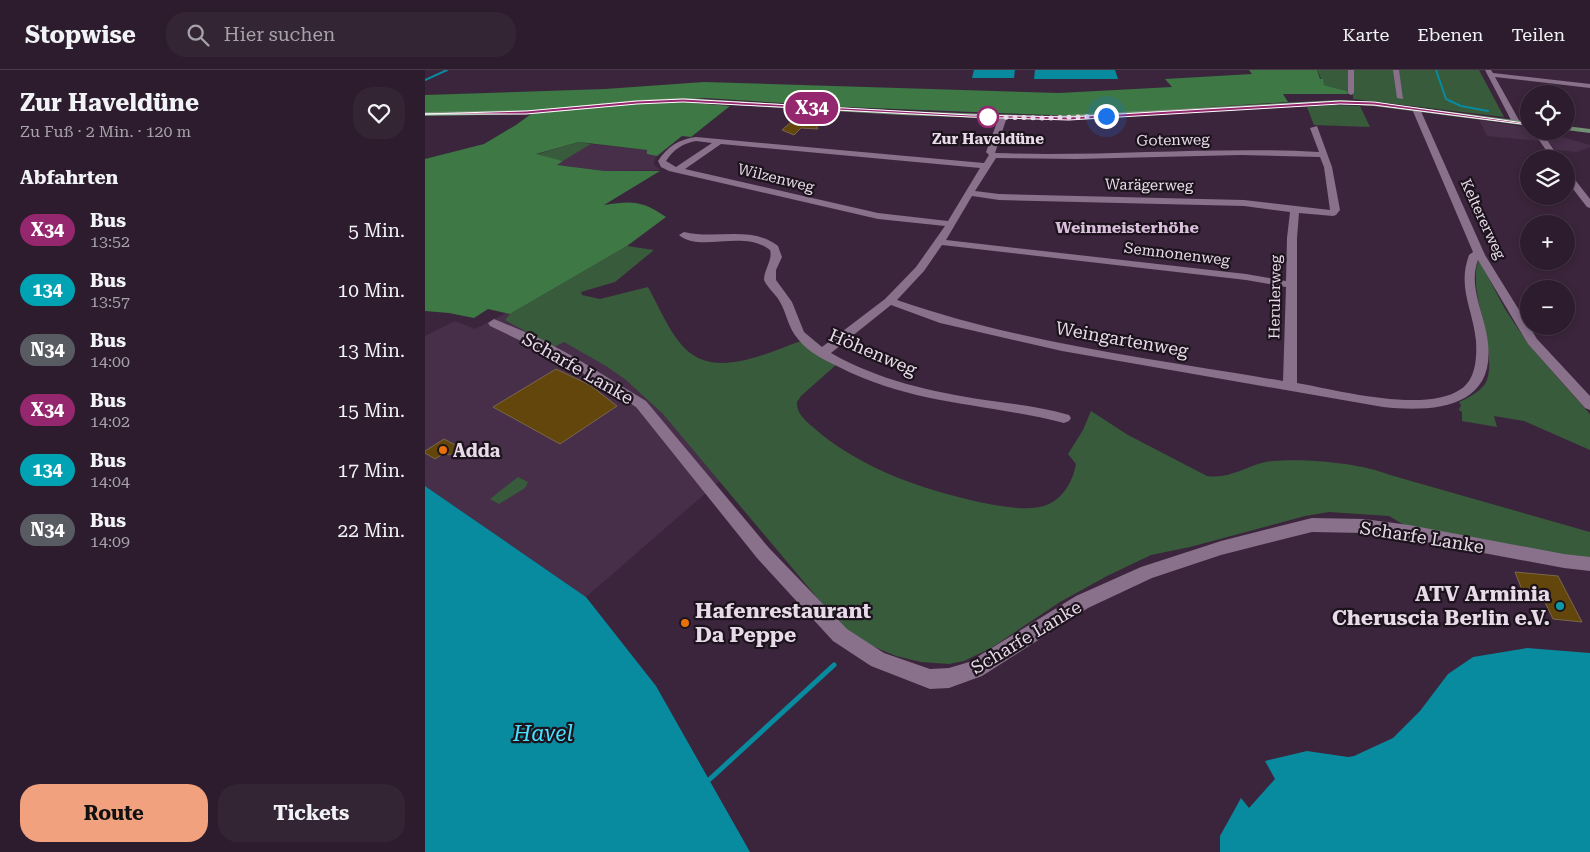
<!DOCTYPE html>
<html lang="de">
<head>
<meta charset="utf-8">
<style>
  :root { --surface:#2c1c2d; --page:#342535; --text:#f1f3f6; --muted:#a6a1aa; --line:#483a49; --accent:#f1a17e }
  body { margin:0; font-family:"Roboto Serif",serif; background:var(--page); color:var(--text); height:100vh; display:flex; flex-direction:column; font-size:19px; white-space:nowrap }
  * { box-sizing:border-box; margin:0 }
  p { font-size:16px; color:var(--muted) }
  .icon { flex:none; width:28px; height:28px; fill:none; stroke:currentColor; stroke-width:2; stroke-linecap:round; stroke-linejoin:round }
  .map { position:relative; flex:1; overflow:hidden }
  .details { display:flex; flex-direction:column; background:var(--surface); width:425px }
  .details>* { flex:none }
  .badge { padding:0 10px; border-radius:16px; font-size:18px; line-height:32px }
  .controls { position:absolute; left:1095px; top:15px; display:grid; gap:10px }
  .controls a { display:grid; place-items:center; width:55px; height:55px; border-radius:50%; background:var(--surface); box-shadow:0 2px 8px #0003,0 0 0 1px var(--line); font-size:25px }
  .you { position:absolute; width:25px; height:25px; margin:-12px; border:4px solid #fff; border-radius:50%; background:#1a73e8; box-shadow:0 0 0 8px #1a73e833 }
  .map>.badge { position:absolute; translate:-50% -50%; box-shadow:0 0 0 2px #fff }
  h2 { padding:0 20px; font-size:19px; line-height:45px }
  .round { display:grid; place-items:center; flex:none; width:52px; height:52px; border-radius:20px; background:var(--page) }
  .overview { display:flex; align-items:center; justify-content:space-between; height:85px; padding:0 20px }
  h1 { font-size:24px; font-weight:700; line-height:38px }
  .action { display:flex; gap:10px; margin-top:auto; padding:10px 20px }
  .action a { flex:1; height:58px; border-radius:20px; background:var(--accent); color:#111; font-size:20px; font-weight:700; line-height:58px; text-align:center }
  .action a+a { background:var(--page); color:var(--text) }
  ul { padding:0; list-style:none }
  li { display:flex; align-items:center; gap:15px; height:60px; padding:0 20px }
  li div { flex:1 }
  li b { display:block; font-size:19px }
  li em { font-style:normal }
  li .badge { min-width:55px; font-weight:700; text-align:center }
  header { display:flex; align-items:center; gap:30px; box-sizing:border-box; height:70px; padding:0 25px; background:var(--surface); border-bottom:1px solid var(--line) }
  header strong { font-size:24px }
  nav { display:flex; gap:28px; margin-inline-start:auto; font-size:18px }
  .search { width:350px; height:45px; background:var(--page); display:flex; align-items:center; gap:12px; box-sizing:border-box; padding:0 18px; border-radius:20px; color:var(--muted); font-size:19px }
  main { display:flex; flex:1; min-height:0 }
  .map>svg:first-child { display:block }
  .built { fill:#472e49 }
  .green { fill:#385b3b }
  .forest { fill:#3d7845 }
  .water { fill:#088a9f }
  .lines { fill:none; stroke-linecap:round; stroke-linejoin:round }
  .stream-far1 { stroke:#088a9f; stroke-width:2 }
  .stream { stroke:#088a9f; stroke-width:5 }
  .building { fill:#63460b; stroke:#7a6749 }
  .minor { fill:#89708b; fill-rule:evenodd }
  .major { fill:#729075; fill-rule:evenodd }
  .line { fill:#95276e; stroke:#fff }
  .walk { stroke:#e8dae9; stroke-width:5; stroke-dasharray:0 9 }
  .stop-dot { fill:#fff; stroke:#95276e; stroke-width:2.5 }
  .food-dot { fill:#e8710a; stroke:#1c131d; stroke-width:2 }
  .culture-dot { fill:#0f9aa8; stroke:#1c131d; stroke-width:2 }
  .labels { text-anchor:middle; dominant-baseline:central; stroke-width:4.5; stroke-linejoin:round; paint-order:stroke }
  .far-stop-label { font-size:15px; font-weight:bold; fill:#e8dae9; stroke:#1c131d }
  .far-street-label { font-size:15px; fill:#e8dae9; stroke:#1c131d }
  .far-quarter-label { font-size:16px; font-weight:bold; fill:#dabfdc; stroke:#1c131d }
  .street-label { font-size:18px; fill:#e8dae9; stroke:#1c131d }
  .poi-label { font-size:18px; font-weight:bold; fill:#e8dae9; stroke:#1c131d; text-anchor:start }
  .near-poi-label { font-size:21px; font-weight:bold; fill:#e8dae9; stroke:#1c131d; text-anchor:end }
  .near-water-label { font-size:22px; font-style:italic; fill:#48e2ff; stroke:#1c131d }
</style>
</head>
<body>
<header>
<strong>Stopwise</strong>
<div class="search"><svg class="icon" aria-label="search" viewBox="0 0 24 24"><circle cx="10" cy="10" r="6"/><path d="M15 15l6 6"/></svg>Hier suchen</div>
<nav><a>Karte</a><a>Ebenen</a><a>Teilen</a></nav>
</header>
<main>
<section class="details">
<div class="overview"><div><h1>Zur Haveldüne</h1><p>Zu Fuß · 2 Min. · 120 m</p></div><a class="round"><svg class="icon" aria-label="heart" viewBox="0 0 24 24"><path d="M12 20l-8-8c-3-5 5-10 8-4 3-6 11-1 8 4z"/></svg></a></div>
<h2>Abfahrten</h2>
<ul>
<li><span class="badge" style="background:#95276e;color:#fff">X34</span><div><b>Bus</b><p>13:52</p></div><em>5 Min.</em></li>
<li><span class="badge" style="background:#00a3b4;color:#fff">134</span><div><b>Bus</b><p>13:57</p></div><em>10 Min.</em></li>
<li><span class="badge" style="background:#595b62;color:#fff">N34</span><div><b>Bus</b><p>14:00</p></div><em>13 Min.</em></li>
<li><span class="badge" style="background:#95276e;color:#fff">X34</span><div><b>Bus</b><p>14:02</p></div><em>15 Min.</em></li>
<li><span class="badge" style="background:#00a3b4;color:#fff">134</span><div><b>Bus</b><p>14:04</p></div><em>17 Min.</em></li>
<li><span class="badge" style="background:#595b62;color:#fff">N34</span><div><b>Bus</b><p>14:09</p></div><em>22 Min.</em></li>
</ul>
<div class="action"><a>Route</a><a>Tickets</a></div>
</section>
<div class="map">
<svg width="1165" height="782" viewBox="0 0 1165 782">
  <rect width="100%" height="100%" fill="#3b253c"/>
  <path class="built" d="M1054 50 1101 57 1104 58V61H1108L1115 71 1062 66Z
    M1116 61 1165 75V77L1152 82 1130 80Z
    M166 74 222 80V84L232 86 229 90V95L236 100 180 101 131 95Z
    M81 243 109 250 335 376 161 527 0 416V266L30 251 50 259Z"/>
  <path class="green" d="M892 0H1054L1079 47 928 29V25L923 24 922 21 899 15Z
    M908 35 935 36 945 57 889 55 882 37Z
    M154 72 166 74 138 91 109 85Z
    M202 176 229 180 190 212 156 222 157 225 175 229 223 217C233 235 242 257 255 273 285 312 339 284 376 271L412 294 376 326 372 332C371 346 386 355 396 364 444 402 504 422 564 434 582 437 607 442 624 434 640 426 648 410 651 394L643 384 658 360 666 341 703 365 782 406C806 410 825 393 848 391 881 388 936 393 965 405L1165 462V490L981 456 964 446 904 442 880 446 765 477 726 485 682 506 635 532 566 578 539 591 524 594 496 592 471 586 447 576 420 561 238 344 201 310 181 296 139 272 129 277 80 250 85 244Z
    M1054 190 1080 239 1104 275 1165 344V380L1099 351 1069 346 1072 357 1037 351V342L1034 340 1036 335 1034 332C1043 328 1054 322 1060 314 1073 292 1052 239 1051 213 1051 205 1050 198 1054 190Z
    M93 407 103 412 100 418 74 434 65 429Z"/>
  <path class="forest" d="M824 0H892L895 9H898L899 15 922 21 923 24H858L863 32 659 45H624L420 37 280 28 102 41 0 43V25L180 19 279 12 634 23 747 17 740 9 827 4Z
    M258 32 305 36 266 67 257 66 232 86 222 84V80L154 72 111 84 138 91 132 95 180 101H235L179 135C207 131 216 130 241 147L202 176 85 244 63 239 49 248 24 243 0 241V89L59 74 91 55 106 44 219 33Z"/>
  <path class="water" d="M549 0H590L589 8H547Z
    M610 0H690L693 9H609Z
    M0 416 161 527 231 616 325 782H0Z
    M1102 578 1165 583V782H795V766L816 728 824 738 850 709 840 691 882 681 923 687 929 686 968 668 995 641 1023 604 1048 587Z"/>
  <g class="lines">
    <path class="stream-far1" d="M1011 0 1021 29 1036 36 1063 41
      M0 10 22 0"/>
    <path class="stream" d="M285 709 409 595"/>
  </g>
  <path class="building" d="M375 44 387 45 393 59 376 58 369 65 357 60Z
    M131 299 165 315 192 336 135 374 68 337Z
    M19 369 36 378 25 385 20 383 10 389 0 383V381Z
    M1090 502 1133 506 1157 552 1128 549 1115 522 1097 520Z"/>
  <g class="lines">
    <path class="minor" d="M923 0H929V23L926 25 923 23Z
      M968 0H974L978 29 972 28Z
      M1060 0H1066L1068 3 1165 14V18L1070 7 1095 52 1091 54 1087 52Z
      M988 37 995 39 1060 185 1112 269 1165 326V340L1160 338 1103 274 1053 190C1044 214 1056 237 1061 261 1077 336 1015 343 958 337L637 281 515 253 466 235 406 283C453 310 507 322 560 330 588 334 617 337 644 345L646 348 644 351 639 353C561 333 488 335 414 297 399 290 383 282 373 269 363 258 362 244 355 232 351 224 343 219 339 210 339 199 348 190 345 180 319 159 274 183 254 165L259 162C290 170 326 155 353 176L357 187 351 200V210L367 232 379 262 397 277 460 229 491 197 520 156 453 149 244 101 236 97 233 91C242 77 254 69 271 67L559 93 564 85 561 82 574 47 578 45 582 47 570 83C678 87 786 76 894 82L885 58 892 56 907 97 915 140 911 145 908 146 874 143 872 168V313C912 320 1001 344 1036 319 1051 309 1052 287 1051 271 1048 239 1032 218 1044 185L1048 182 987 39ZM271 71 287 73 251 97 241 91C248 80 258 73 271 71ZM296 74 555 98 523 151 453 143 260 99ZM816 85 895 87 899 97 905 140 819 130 574 124 550 121 571 88 651 89ZM547 126 574 130 819 136 865 142 862 168 861 211 821 204 521 170ZM517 175 821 210 861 217 858 311C729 289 596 273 472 230L499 201Z
      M1108 61H1116L1135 89H1127Z
      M1141 101 1144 102 1165 129V138L1162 137 1141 110Z
      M69 249 112 267 149 287 221 331 344 478 422 559 459 583 505 599 524 598 544 592 651 526 716 497 796 471 887 448 939 449 984 455 1139 484 1165 487V501L1139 498 984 469 939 463 887 462 796 485 727 508 663 538 557 606 524 618 505 619 446 596 408 571 332 488 211 337 140 292 65 256 63 253Z"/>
    <path class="major" d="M258 28 477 41 624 46 915 30 949 32 1104 52V56L949 36 915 34 624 50 477 45 258 32 212 34 110 44 0 46V42L110 40 212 30Z
      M1141 56 1165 59V63L1141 60Z"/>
  </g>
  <path class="line" d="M258 29 545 45 644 47 915 31 949 32 1106 54 1104 55 949 35 915 34 644 50 545 47 258 32 212 34 101 44H0L101 41 212 31Z"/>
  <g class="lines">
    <path class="walk" d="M563 47 624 48 681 46"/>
  </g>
  <circle class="stop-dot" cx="563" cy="47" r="10"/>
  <g class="food-dot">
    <circle cx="18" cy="380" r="5"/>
    <circle cx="260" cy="553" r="5"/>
  </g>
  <circle class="culture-dot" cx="1135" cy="536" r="5"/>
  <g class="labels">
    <g class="far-stop-label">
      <text x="563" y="69">Zur Haveldüne</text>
    </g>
    <g class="far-street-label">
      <text transform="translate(748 70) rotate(-1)">Gotenweg</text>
      <text transform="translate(351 108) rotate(14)">Wilzenweg</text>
      <text transform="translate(724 115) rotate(1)">Warägerweg</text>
      <text transform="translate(1058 149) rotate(65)">Keltererweg</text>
      <text transform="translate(752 184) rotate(7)">Semnonenweg</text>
      <text transform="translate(850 227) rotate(-89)">Herulerweg</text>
    </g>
    <g class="far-quarter-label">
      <text x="702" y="157">Weinmeisterhöhe</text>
    </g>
    <g class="street-label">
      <text transform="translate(697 269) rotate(10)">Weingartenweg</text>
      <text transform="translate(448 282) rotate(23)">Höhenweg</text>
      <text transform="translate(153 298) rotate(30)">Scharfe Lanke</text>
      <text transform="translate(997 467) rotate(9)">Scharfe Lanke</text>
      <text transform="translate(601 567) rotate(-31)">Scharfe Lanke</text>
    </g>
    <g class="poi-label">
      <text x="28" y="380">Adda</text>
    </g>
    <g class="near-poi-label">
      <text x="1125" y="524">ATV Arminia<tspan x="1125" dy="24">Cheruscia Berlin e.V.</tspan></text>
      <text x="270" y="541" text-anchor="start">Hafenrestaurant<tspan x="270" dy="24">Da Peppe</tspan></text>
    </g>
    <g class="near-water-label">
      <text x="118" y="663">Havel</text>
    </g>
  </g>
</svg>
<div class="controls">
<a><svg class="icon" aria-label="locate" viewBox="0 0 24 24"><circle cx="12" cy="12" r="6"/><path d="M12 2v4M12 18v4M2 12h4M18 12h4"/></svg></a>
<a><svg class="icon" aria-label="layers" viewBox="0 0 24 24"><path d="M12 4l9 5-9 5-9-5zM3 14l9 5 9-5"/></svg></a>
<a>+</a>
<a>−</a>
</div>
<div class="you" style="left:681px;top:46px"></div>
<b class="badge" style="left:387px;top:38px;background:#95276e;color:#fff">X34</b>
</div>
</main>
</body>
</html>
